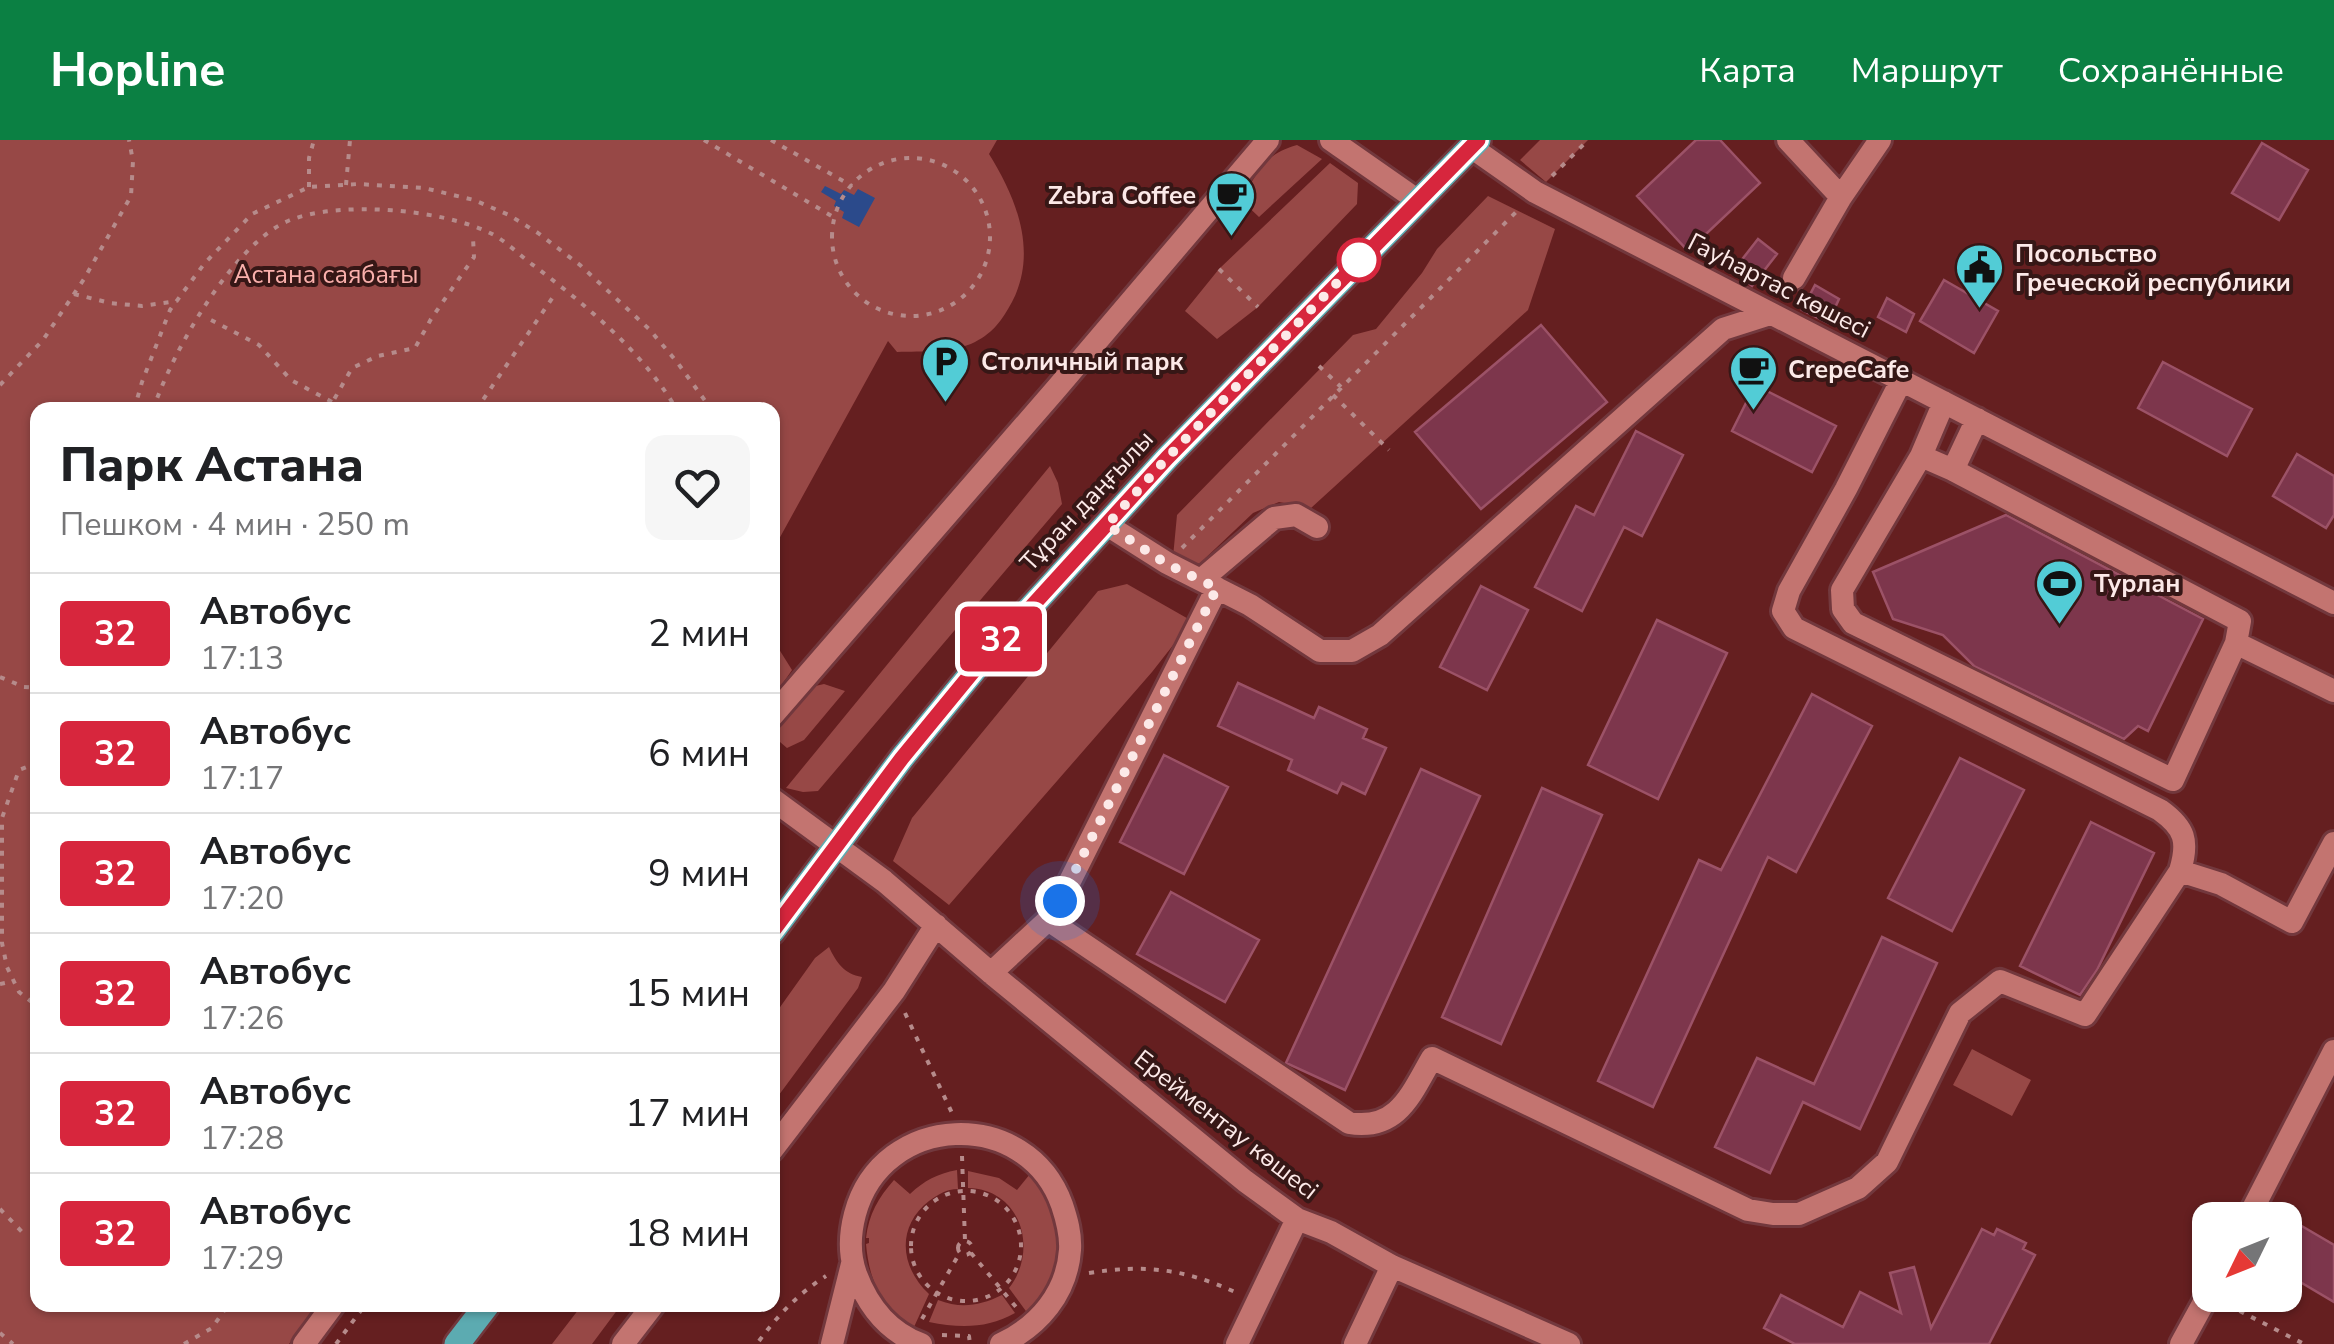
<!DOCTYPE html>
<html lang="ru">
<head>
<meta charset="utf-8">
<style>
  :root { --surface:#fff; --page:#f6f6f6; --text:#202124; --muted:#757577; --line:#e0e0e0; --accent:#0b8043 }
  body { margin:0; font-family:"Nunito Sans",sans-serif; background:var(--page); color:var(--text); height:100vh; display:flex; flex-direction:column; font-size:38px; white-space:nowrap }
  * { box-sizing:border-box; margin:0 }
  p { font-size:32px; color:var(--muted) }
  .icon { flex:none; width:55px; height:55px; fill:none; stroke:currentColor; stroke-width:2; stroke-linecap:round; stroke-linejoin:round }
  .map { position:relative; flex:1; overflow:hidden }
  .drawer { position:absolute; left:30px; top:262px; width:750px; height:910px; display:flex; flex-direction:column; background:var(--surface); border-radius:20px; box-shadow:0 2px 8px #0004 }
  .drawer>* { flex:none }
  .badge { padding:0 20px; border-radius:8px; font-size:35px; line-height:65px }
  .needle { width:65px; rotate:227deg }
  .tools { position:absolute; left:2192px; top:1062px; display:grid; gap:20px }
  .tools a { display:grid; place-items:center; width:110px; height:110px; border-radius:20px; background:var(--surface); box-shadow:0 2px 8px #0004; font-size:50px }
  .you { position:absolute; width:50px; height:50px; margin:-25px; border:8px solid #fff; border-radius:50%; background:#1a73e8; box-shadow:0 0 0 15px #1a73e833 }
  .map>.badge { position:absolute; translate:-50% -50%; box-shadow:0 0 0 5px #fff }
  .round { display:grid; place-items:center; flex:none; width:105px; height:105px; border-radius:20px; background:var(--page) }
  .overview { display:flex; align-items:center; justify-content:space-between; height:170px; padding:0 30px }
  h1 { font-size:48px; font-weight:800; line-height:75px }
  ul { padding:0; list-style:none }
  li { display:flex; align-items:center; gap:30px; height:120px; padding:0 30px; border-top:2px solid var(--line) }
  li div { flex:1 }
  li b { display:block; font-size:38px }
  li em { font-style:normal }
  li .badge { min-width:110px; font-weight:700; text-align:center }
  header { display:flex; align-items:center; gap:60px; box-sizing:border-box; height:140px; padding:0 50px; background:var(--accent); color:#fff }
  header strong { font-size:48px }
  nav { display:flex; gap:55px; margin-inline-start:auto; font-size:35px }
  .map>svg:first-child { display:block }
  .green { fill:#974846 }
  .water { fill:#2b4a8b }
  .building { fill:#7d364c; stroke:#9c5267; stroke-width:2.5 }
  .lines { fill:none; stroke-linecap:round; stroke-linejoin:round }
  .minor-casing { stroke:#72383d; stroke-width:28 }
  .major-casing { stroke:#72383d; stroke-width:30 }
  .path { stroke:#b68b8b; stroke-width:4; stroke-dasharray:5 8; stroke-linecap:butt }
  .minor { stroke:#c37470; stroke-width:22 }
  .major { stroke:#5cabb1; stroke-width:25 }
  .line-casing { stroke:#fff; stroke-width:22 }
  .line { stroke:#d7263d; stroke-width:15 }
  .walk { stroke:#fce9e8; stroke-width:10; stroke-dasharray:0 18 }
  .stop-dot { fill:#fff; stroke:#d7263d; stroke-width:5 }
  .labels { text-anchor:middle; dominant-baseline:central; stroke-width:8; stroke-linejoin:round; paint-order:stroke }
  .poi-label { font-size:25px; font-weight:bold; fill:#fce9e8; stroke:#361716; text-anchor:start }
  .park-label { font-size:25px; fill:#fab0ac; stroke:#361716 }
  .street-label { font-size:25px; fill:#fce9e8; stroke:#361716 }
</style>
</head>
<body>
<header>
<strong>Hopline</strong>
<nav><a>Карта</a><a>Маршрут</a><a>Сохранённые</a></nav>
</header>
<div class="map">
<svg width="2334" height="1204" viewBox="0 0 2334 1204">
  <rect width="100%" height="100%" fill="#651f20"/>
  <path class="green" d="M0 0H997L989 14C1017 59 1038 112 1012 162 1002 180 994 192 975 202 953 213 922 211 897 212L888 201 773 410 772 270H38V1165H317L289 1204H0Z
    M1540 0H1588L1546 42 1520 20Z
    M1297 5 1322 19 1259 77 1241 60C1258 32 1264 14 1297 5Z
    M1330 23 1358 43 1357 64 1258 167 1217 199 1185 171 1219 129Z
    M1488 56 1555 89 1528 170 1311 368 1279 362 1253 373 1197 426 1173 417 1177 375 1353 195 1376 189 1422 133 1437 109Z
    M1050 326 1058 343 1062 364 818 651 803 652 786 648Z
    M1127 444 1192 481 1152 532 949 765 893 721 912 678 1098 451Z
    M772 498 792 530 772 559Z
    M824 544 845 551 804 600 787 608 773 596V593L811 547Z
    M829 807C836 822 844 834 862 837L858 848 773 963V877L815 818Z
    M1972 909 2031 940 2012 976 1953 945Z
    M957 1030 958 1049C946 1049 939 1054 929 1061 896 1087 900 1127 929 1154L914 1187C881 1170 869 1139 866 1104L869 1103V1098H866C869 1074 878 1058 894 1040L910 1054C925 1040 937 1034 957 1030Z
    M968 1031 999 1038 1017 1050 1030 1034 1041 1047 1061 1084 1060 1128 1031 1178 1009 1148C1039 1110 1021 1049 968 1048Z
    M1002 1155 1015 1173C987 1189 959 1188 929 1182L938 1160C961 1169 979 1166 1002 1155Z
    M582 1165H621L592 1204H552Z"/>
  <path class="water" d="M825 46 841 54 844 50 854 55 858 49 875 58 859 87 842 78 844 72 834 66 836 61 821 52Z"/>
  <path class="building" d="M1696 0H1720L1760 43 1688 111 1637 56Z
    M2262 3 2308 30 2279 80 2232 53Z
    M1758 99 1777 114 1752 146 1733 131Z
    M1944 140 1998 171 1974 213 1920 181Z
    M1815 145 1839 159 1828 183 1802 170Z
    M1887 158 1914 174 1906 192 1878 177Z
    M1541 185 1607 262 1481 369 1415 292Z
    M2163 222 2252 269 2227 316 2138 268Z
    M1755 245 1836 286 1812 332 1732 291Z
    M1636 291 1683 315 1642 396 1624 387 1582 471 1535 447 1576 366 1594 375Z
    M2297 314 2334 336V375L2326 388 2273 356Z
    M2006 375 2203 479 2148 591 2138 586 2124 599 1974 526 1943 495 1893 479 1873 432Z
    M1481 446 1528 470 1487 550 1440 527Z
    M1657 480 1727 513 1658 659 1588 625Z
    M1238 543 1314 578 1319 567 1367 589 1363 598 1386 608 1365 654 1342 643 1337 653 1288 630 1292 620 1218 586Z
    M1812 554 1872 586 1796 732 1768 717 1653 967 1598 941 1699 720 1721 730Z
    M1164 615 1228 647 1184 734 1120 702Z
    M1960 618 2024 650 1952 791 1888 758Z
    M1421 629 1480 656 1345 950 1286 923Z
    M1542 648 1602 675 1501 904 1442 877Z
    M2091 682 2154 713 2097 830 2080 855 2020 826Z
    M1171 752 1259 800 1225 862 1137 814Z
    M1882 797 1937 823 1860 989 1803 962 1770 1033 1715 1007 1757 918 1814 944Z
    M2300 1085 2334 1105V1162L2285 1133V1110Z
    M1982 1089 1994 1095 1997 1089 2026 1103 2023 1109 2035 1115 1989 1204H1795L1764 1188 1781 1155 1843 1187 1860 1152 1901 1173 1890 1133 1914 1127 1931 1188Z"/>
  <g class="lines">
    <defs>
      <path id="minor" d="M1331 0 1417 60
        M1788 0 1841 57
        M1471 7 1535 52 2334 463
        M1794 138 1841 57 1880 0
        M1902 239 1846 349 1789 451 1783 471 1794 488 2160 670C2185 688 2189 701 2180 731
        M1944 262 1921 316 1953 330
        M1977 279 1953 330 2240 481 2236 503
        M1921 316 1842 450 1843 469 1853 483 2173 640 2236 503 2334 551
        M1107 385 1167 423 1250 465 1320 511H1352L1380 495 1723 189 1770 174
        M1201 440 1274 378 1296 375 1317 387
        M772 576 1057 248 1268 0
        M772 659 884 741 991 833 1245 1041 1297 1079 1331 1092 1392 1126 1569 1204
        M1048 780 1349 983C1398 991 1411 954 1432 918L1748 1070 1773 1074H1799L1858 1048 1887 1022 1960 873 2000 841 2085 875 2180 731 2221 744 2292 782 2334 703
        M991 833 1048 780 1060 761 1217 448
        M772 1010 894 851 936 785
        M2247 1080 2334 911
        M304 1204 333 1165
        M623 1204 653 1165
        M832 1204 852 1124
        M921 1204C888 1192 868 1166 856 1134 849 1115 850 1093 855 1074 882 972 1027 966 1062 1065 1067 1080 1071 1094 1070 1110 1067 1153 1039 1186 1001 1204
        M1237 1204 1297 1079
        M1355 1204 1392 1126
        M2181 1204 2210 1151"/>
      <path id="major" d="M772 792 902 618 980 523 1167 318 1478 0
        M457 1204 487 1165"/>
    </defs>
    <use href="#minor" class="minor-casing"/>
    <use href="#major" class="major-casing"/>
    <path class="path" d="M704 0 835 78
      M771 0 852 46
      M832 97a79 79 0 1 1 158 0a79 79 0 1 1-158 0Z
      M1552 36 1588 0
      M346 45 350 0
      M309 47V18L314 0
      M1219 129 1258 167
      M74 154 110 163 142 166 177 161
      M211 180 259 205 291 240 332 262
      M1319 226 1341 247
      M0 245 43 200 84 139 131 56 133 21 129 0
      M1333 255 1389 310
      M134 270 142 242 170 170 204 124 252 74 309 47 358 44 424 48 474 60 509 75 538 93 580 125 649 189 677 222 706 262 708 270
      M153 270C171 214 233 104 288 81 338 60 441 69 490 93 505 100 519 115 533 125 586 165 643 212 677 270
      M328 270 352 228 378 216 415 208 431 179 474 117 473 98
      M476 270 553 157
      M1182 408 1521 67
      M0 537 24 547 38 548
      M32 623 33 548
      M38 623 19 630 2 678V803L7 827 19 852 38 867
      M0 844 14 841
      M905 873 952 973
      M962 1016 965 1101
      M911 1106a55 55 0 1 1 110 0a55 55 0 1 1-110 0Z
      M0 1069 25 1095
      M958 1108a7 7 0 1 1 14 0a7 7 0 1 1-14 0Z
      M971 1113 1016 1167
      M1089 1133C1145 1124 1184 1129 1235 1152
      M2228 1165 2304 1204
      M922 1179 959 1114
      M0 1193 13 1204
      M942 1195 969 1196 970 1204
      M759 1201C778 1175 798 1154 826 1136
      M184 1204 212 1188 228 1165
      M336 1204 365 1165"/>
    <use href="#minor" class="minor"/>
    <use href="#major" class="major"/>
  </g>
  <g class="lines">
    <defs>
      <path id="line" d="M772 792 902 618 980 523 1167 318 1478 0"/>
    </defs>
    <use href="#line" class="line-casing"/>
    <use href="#line" class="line"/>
    <path class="walk" d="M1060 761 1217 448 1167 424 1107 385 1167 318 1365 114 1359 120"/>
  </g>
  <defs>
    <symbol id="cafe-pin" viewBox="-11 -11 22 30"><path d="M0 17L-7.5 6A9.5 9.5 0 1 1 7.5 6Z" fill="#52ccd6" stroke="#361716"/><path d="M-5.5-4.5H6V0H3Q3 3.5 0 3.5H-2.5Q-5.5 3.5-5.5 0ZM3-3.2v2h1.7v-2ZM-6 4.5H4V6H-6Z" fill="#111"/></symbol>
    <symbol id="civic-pin" viewBox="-11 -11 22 30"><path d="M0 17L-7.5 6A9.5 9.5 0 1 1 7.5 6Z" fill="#52ccd6" stroke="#361716"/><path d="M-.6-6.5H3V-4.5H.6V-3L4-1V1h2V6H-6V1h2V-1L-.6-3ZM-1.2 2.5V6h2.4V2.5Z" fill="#111"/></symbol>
    <symbol id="parking-pin" viewBox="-11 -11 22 30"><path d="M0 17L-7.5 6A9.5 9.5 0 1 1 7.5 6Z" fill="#52ccd6" stroke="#361716"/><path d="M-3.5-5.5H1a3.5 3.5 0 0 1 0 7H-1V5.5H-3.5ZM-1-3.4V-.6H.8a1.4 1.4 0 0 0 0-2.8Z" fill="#111"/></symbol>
    <symbol id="stadium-pin" viewBox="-11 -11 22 30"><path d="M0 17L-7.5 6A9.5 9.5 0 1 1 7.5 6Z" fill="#52ccd6" stroke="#361716"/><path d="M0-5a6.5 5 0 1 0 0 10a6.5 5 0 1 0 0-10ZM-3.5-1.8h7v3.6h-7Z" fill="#111"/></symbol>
  </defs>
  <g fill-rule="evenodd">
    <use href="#cafe-pin" x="1204" y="28" width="55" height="75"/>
    <use href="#civic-pin" x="1952" y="100" width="55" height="75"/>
    <use href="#parking-pin" x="918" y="194" width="55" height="75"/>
    <use href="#cafe-pin" x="1726" y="202" width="55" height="75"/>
    <use href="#stadium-pin" x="2032" y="416" width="55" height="75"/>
  </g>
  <circle class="stop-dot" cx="1359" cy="120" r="20"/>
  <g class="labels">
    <g class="poi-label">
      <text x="1196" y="56" text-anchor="end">Zebra Coffee</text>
      <text x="2015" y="114">Посольство<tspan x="2015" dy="29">Греческой республики</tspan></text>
      <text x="981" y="222">Столичный парк</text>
      <text x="1788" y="230">CrepeCafe</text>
      <text x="2094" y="444">Турлан</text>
    </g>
    <g class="park-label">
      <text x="326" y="135">Астана саябағы</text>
    </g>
    <g class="street-label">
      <text transform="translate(1779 146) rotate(27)">Гауhартас көшесі</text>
      <text transform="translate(1087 361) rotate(-47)">Тұран даңғылы</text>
      <text transform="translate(1226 985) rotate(38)">Ерейментау көшесі</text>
    </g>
  </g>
</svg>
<div class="tools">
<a><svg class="needle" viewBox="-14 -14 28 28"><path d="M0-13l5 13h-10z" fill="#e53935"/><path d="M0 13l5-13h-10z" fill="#757577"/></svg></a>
</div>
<div class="you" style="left:1060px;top:761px"></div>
<b class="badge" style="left:1001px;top:499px;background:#d7263d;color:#fff">32</b>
<section class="drawer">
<div class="overview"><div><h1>Парк Астана</h1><p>Пешком · 4 мин · 250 m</p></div><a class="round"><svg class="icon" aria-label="heart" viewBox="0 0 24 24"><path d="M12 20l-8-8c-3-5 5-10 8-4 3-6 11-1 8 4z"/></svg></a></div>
<ul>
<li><span class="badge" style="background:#d7263d;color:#fff">32</span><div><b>Автобус</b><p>17:13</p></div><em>2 мин</em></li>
<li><span class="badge" style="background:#d7263d;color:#fff">32</span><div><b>Автобус</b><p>17:17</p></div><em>6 мин</em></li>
<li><span class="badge" style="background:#d7263d;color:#fff">32</span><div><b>Автобус</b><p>17:20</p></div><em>9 мин</em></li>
<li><span class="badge" style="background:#d7263d;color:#fff">32</span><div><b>Автобус</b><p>17:26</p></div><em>15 мин</em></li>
<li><span class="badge" style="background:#d7263d;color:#fff">32</span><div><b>Автобус</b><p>17:28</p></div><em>17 мин</em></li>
<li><span class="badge" style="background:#d7263d;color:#fff">32</span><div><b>Автобус</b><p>17:29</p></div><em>18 мин</em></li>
</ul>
</section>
</div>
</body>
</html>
